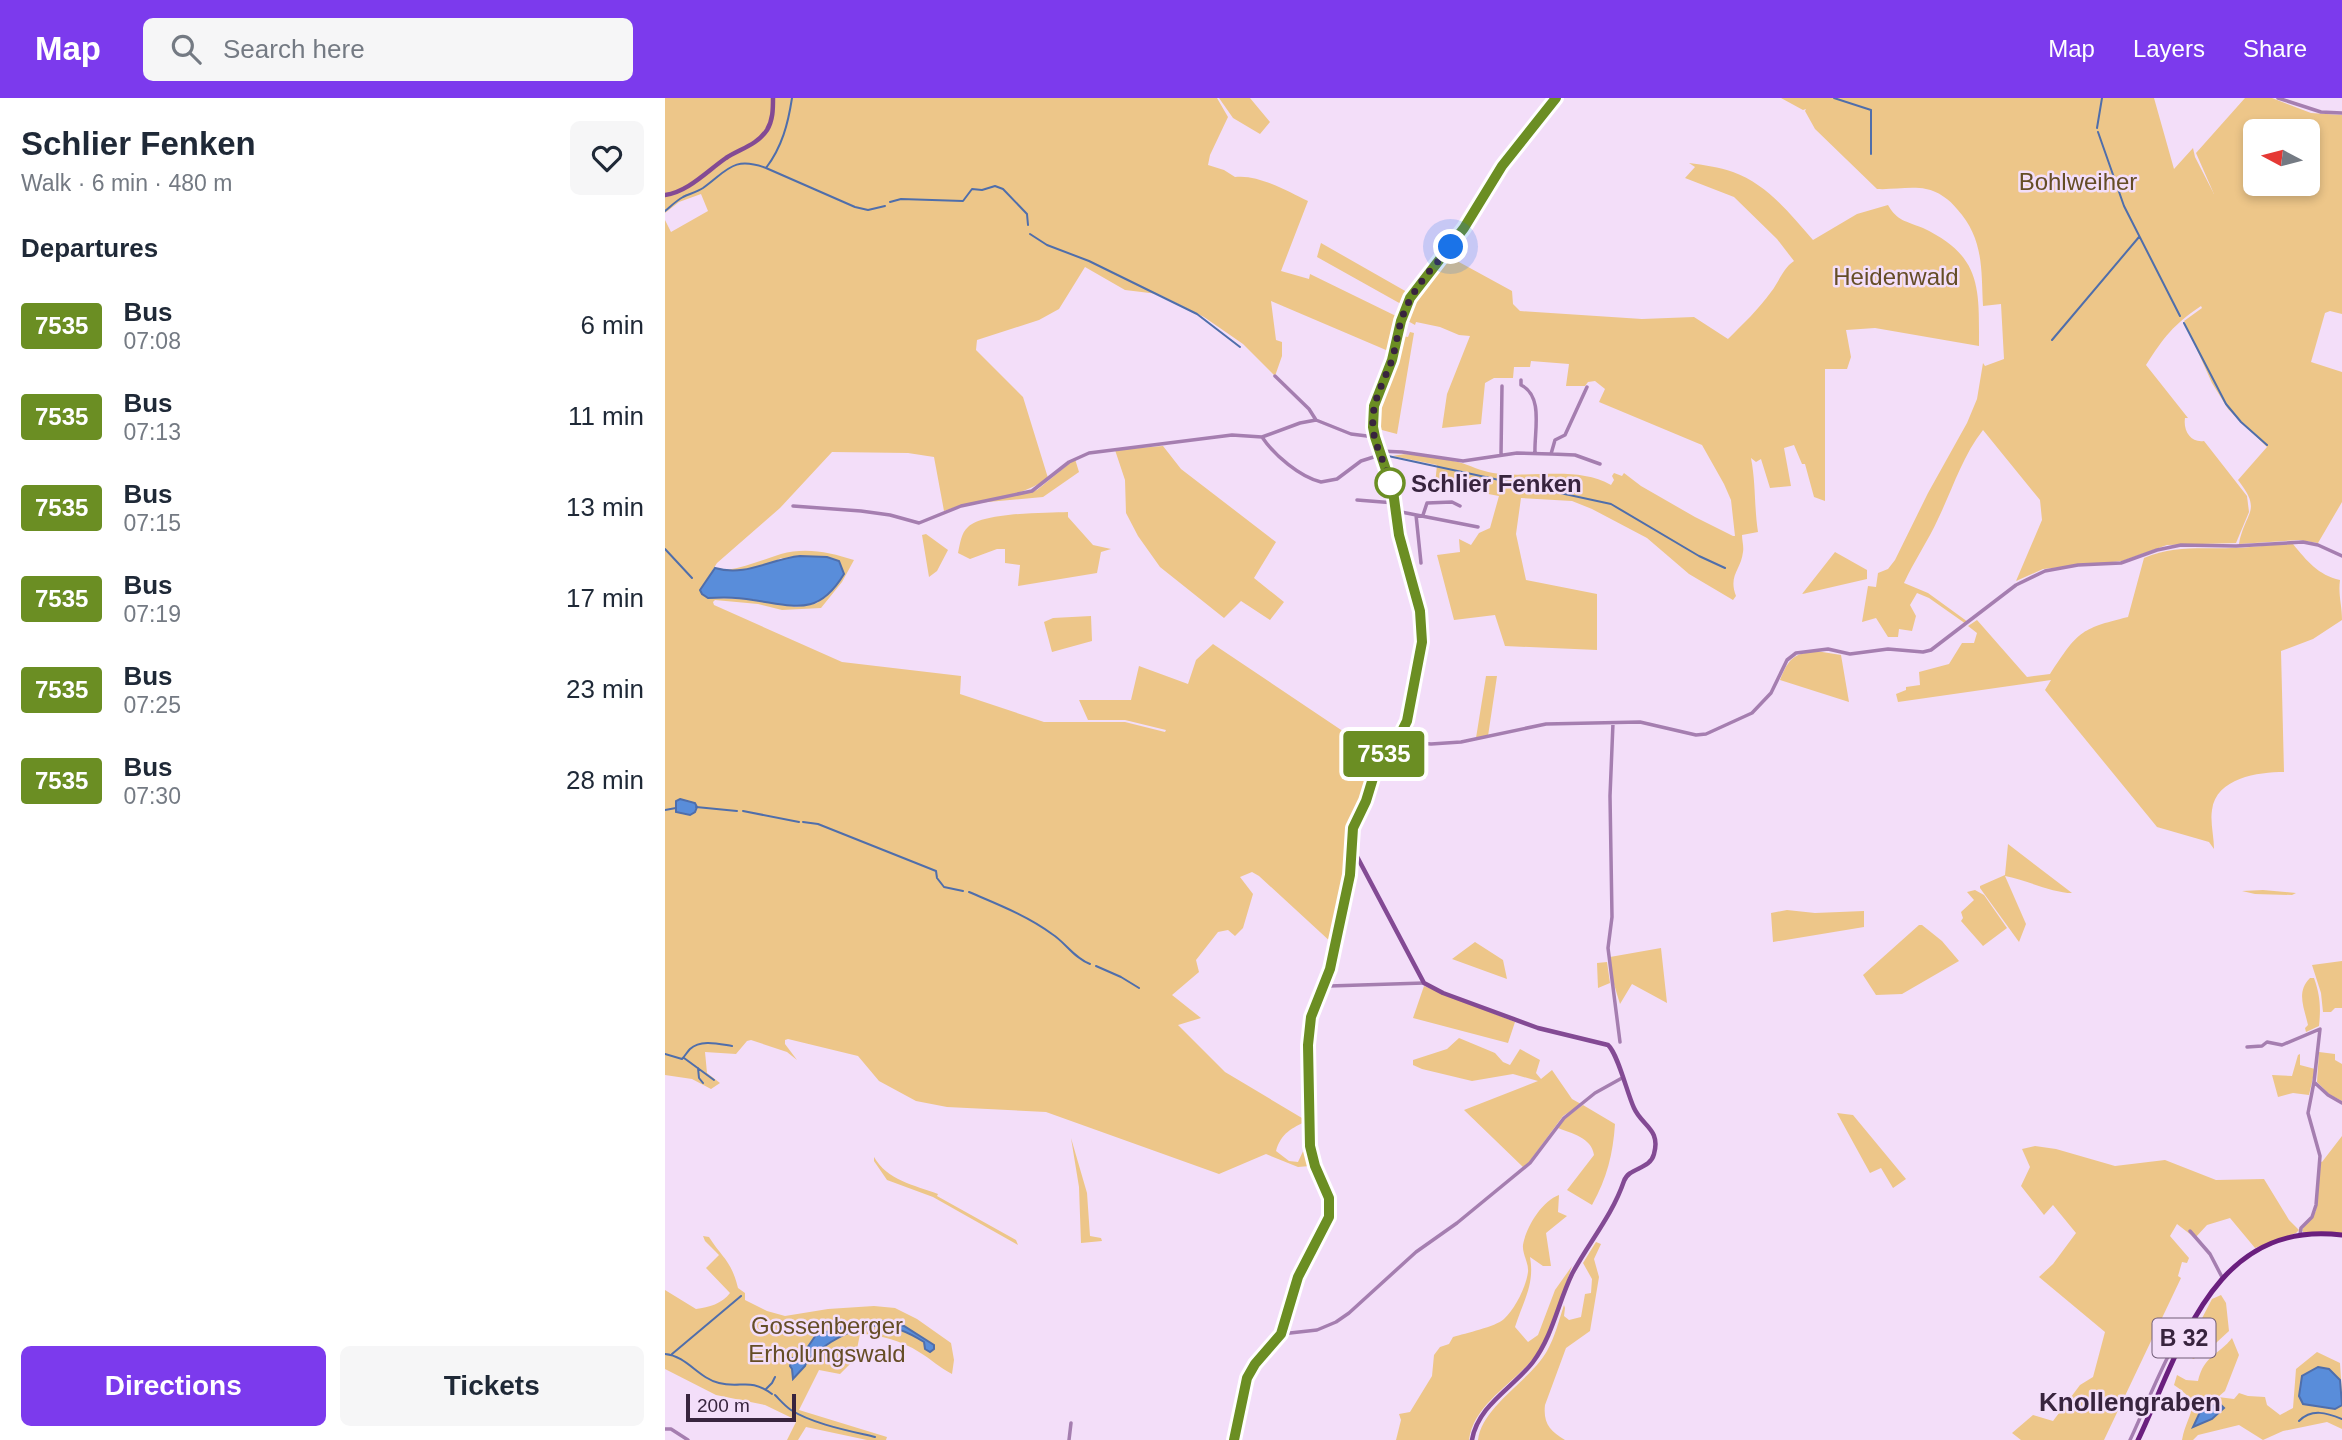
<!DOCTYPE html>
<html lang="en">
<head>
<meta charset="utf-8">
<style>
  :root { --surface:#fff; --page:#f6f6f7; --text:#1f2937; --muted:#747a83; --accent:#7c3aed }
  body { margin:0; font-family:Arial,sans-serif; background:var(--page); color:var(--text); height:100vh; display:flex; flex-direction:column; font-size:26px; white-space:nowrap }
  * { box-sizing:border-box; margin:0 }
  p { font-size:23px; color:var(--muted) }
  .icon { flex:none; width:38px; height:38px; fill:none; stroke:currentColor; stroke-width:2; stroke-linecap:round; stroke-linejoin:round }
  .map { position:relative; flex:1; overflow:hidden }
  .side { display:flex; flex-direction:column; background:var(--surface); width:665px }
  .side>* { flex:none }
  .badge { padding:0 14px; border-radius:5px; font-size:24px; line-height:46px }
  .needle { width:46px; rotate:277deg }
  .buttons { position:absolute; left:1578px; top:21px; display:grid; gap:14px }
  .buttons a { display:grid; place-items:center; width:77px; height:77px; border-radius:10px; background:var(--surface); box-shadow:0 4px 10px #0003; font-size:35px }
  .scale { position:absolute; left:21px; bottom:18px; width:110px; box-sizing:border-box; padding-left:7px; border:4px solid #38243e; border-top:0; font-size:19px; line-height:24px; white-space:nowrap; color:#38243e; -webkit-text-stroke:5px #f3def9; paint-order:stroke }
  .you { position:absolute; width:35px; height:35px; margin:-18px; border:5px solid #fff; border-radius:50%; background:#1a73e8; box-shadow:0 0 0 10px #1a73e833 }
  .map>.badge { position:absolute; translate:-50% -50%; box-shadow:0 0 0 4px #fff }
  h2 { padding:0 21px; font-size:26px; line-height:63px }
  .round { display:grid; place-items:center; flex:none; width:74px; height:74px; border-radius:10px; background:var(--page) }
  .summary { display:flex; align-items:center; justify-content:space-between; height:119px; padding:0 21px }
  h1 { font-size:33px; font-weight:800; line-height:52px }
  .action { display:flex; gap:14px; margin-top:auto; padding:14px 21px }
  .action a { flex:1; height:80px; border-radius:10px; background:var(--accent); color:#fff; font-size:28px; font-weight:800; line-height:80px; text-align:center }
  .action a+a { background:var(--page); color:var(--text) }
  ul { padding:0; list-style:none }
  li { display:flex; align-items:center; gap:21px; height:91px; padding:0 21px }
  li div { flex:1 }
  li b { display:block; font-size:26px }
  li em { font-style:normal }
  li .badge { min-width:77px; font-weight:700; text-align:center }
  header { display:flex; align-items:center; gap:42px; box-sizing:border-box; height:98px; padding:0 35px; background:var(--accent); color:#fff }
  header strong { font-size:33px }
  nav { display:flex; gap:38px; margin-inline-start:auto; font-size:24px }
  .search { width:490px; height:63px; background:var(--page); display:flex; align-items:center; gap:18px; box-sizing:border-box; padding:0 24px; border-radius:10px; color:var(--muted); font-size:26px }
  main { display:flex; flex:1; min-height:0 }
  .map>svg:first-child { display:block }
  .green { fill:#edc689; fill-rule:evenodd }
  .water { fill:#598dda; stroke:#4f6eab; stroke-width:2 }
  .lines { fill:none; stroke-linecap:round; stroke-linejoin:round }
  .stream { stroke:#4f6eab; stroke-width:2 }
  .street { stroke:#a57eb0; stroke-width:3.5 }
  .secondary { stroke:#834a94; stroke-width:4.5 }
  .primary { stroke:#6a1f7e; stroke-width:5 }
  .line-casing { stroke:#fff; stroke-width:16 }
  .line { stroke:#6b8e23; stroke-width:10 }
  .walk { stroke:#38243e; stroke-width:7; stroke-dasharray:0 12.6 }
  .stop-dot { fill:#fff; stroke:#6b8e23; stroke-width:3.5 }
  .labels { text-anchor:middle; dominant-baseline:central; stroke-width:5; stroke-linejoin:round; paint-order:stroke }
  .shield { fill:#f3def9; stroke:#705c76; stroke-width:2 }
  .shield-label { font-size:23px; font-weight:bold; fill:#38243e }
  .park-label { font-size:24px; fill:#654d26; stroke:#f3def9 }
  .stop-label { font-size:24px; font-weight:bold; fill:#38243e; stroke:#f3def9; text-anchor:start }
  .neighbourhood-label { font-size:26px; font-weight:bold; fill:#38243e; stroke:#f3def9 }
</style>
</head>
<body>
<header>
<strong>Map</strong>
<div class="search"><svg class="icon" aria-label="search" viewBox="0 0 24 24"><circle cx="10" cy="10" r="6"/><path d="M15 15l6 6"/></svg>Search here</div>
<nav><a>Map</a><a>Layers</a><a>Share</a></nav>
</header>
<main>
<section class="side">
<div class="summary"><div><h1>Schlier Fenken</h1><p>Walk · 6 min · 480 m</p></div><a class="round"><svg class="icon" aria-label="heart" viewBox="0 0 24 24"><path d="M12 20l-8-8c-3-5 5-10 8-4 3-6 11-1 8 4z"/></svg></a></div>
<h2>Departures</h2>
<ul>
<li><span class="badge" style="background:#6b8e23;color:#fff">7535</span><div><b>Bus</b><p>07:08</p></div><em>6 min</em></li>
<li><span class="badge" style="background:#6b8e23;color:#fff">7535</span><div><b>Bus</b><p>07:13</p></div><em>11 min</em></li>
<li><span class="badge" style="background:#6b8e23;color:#fff">7535</span><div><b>Bus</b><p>07:15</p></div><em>13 min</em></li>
<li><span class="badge" style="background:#6b8e23;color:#fff">7535</span><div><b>Bus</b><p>07:19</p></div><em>17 min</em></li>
<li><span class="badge" style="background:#6b8e23;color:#fff">7535</span><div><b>Bus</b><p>07:25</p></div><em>23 min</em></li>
<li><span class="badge" style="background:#6b8e23;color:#fff">7535</span><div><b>Bus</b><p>07:30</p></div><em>28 min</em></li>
</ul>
<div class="action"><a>Directions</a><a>Tickets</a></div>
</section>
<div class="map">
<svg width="1677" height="1342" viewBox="0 0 1677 1342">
  <rect width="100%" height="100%" fill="#f3def9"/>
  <path class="green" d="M0 0H552L563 19 545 57 543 67 559 72 570 79C593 76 622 93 643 103L616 173 644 181 645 176 731 218 736 206 652 159 656 145 742 194 728 255 606 203 611 242 617 244V258L610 278 578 246 539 219 493 196 460 192 420 169 394 211 374 222 312 242 311 252 358 299 383 380C353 402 313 400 279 413L269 359 243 355 167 354 115 410 52 465 35 492 43 500 86 501 131 509 152 505 176 482 116 460C101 468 76 479 61 472 81 469 97 462 116 456 140 449 165 454 189 462L177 484 156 510 117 512 93 506 50 502 48 504 49 507 177 564 296 578 295 596 379 624H460L500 634 501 632 460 622H423L414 602H466L474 568 523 586 531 562 548 546 706 652 702 684 689 715 685 734 682 780 668 846 594 778 587 774 575 779 588 796 578 830 570 838 563 832 553 834 531 862 534 874 507 897 536 920 513 927 560 974 642 1023C627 1030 616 1035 611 1053L624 1063 633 1064 641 1047 637 1032 642 1030 645 1068 633 1069 601 1056 554 1076 381 1014 282 1009 251 1003 214 983 193 958 123 941 120 942V946L132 962 122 954 86 942 82 943 71 956 40 954 42 975 55 985 46 991 27 981 0 977V122L6 134 43 113 36 96 14 104 0 115Z
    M554 0H585L605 24 595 36 568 20Z
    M1116 0H1489L1509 71 1528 50 1530 59 1549 96 1531 55 1580 0H1607L1646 15 1677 17V216L1665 213 1660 215 1646 264 1677 274V404L1653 445 1634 442 1574 446C1580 413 1598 414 1573 382L1602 349 1563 311 1547 285 1519 223 1537 210 1536 208C1508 227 1499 239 1481 267L1523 320H1520C1518 333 1526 345 1539 343L1582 398 1584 414 1571 445 1502 447 1457 463 1378 471 1351 483 1377 422 1375 402 1318 332C1297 359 1288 390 1273 421 1263 443 1249 463 1239 485L1263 495 1303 524 1301 526 1264 500 1252 495 1245 507 1251 518 1247 533 1234 531 1233 539H1223L1211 520 1197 524 1203 488 1211 489 1213 475 1223 471 1230 462 1263 395 1302 325 1312 301 1318 265 1320 268 1339 261 1336 206 1318 208C1316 170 1319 141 1292 111 1285 102 1273 93 1261 91 1246 88 1227 92 1212 91L1150 31 1140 13 1141 11 1138 12ZM1591 33H1643V86H1591Z
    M1024 65C1039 67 1054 69 1068 74 1102 86 1125 116 1148 142L1192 116 1223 107C1232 123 1241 123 1258 130 1317 158 1314 190 1314 248L1210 230 1181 232 1186 259 1182 271H1160V403L1149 399 1140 366H1137L1129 347 1119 350 1126 388 1105 390 1096 361 1091 364 1086 360C1091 386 1089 408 1093 434L1077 437C1077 442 1079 449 1078 454 1076 472 1063 477 1071 498L1068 502 1024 476 982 440 927 411 907 403 856 400 851 436 861 482 932 496V552L840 548 830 517 789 522 772 457 795 454 794 441 806 447 814 435 825 430 834 398 770 386 772 367 728 358C746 353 774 360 793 364 805 367 815 373 828 375 866 381 911 367 946 387L949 382 947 378 949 375 957 378 959 375 976 388 1030 419 1068 438H1070L1066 402 1059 386 1037 347 934 304 940 291 930 283 923 284 920 288H901L904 266 866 263 865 269H849L848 280H829L820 285 816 326 777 330 782 296 805 238 794 237 775 229 751 224 750 227 741 222C748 197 766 178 783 158L847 193 848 206 855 213 977 221 1029 219 1063 241C1078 226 1093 212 1106 194 1114 184 1118 170 1129 163L1112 141 1069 99 1020 80 1030 69Z
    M745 234 749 235 732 336 713 331 718 296 711 330C710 307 718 289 727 267L718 295 730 267 733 266 731 264 737 238 743 239Z
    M498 348 516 371 611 444 589 480 619 504 605 522 576 503 559 520 495 469 473 438 461 415 460 382 450 352Z
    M410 361 414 374 378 399 312 405 372 392Z
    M403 414V419L428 447 446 451 436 454 432 475 353 488 355 467 340 465V451H332L305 461 293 455C295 446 296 435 303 429 319 414 381 415 403 414Z
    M261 436 283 452 272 473 264 479 257 437Z
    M1628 446C1642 463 1653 477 1675 482 1673 497 1677 507 1677 522L1648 541 1616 553 1619 674C1593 674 1551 680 1547 712 1545 724 1549 738 1549 751L1544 744 1492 729 1380 592 1386 582 1233 604 1231 596 1241 592V589L1255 587 1254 574 1284 566 1297 545H1309L1312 535 1303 528 1312 522 1362 579 1385 576C1413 534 1414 531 1463 519L1479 460C1509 447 1536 451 1567 450 1587 450 1608 446 1628 446Z
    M1170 454 1202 472V481L1137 496Z
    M426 518 427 543 387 554 379 524 388 520Z
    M1151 553 1176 557 1184 604 1115 582C1124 560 1128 556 1151 553Z
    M821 578H832L823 638 811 640Z
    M1343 746 1407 795C1388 795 1361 782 1340 778L1361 826 1354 844 1315 790V788L1340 777Z
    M1310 792 1319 797 1342 830 1318 848 1296 823 1298 820 1296 814 1309 802 1302 794Z
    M1598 792 1631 795 1627 797 1590 796 1577 793Z
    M1122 812 1150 815 1199 813V829L1108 844 1106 815Z
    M1254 827H1257L1277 843 1294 863 1237 896 1211 897 1198 877Z
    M810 844 838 862 842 881 787 861Z
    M996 850 1002 905 967 886 955 906 948 883 945 859Z
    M1677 863V910H1670L1666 914H1658L1656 895 1647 867Z
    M942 864 945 885 933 890 932 865Z
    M1645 880H1649C1655 897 1656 909 1654 928L1641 934 1640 930 1643 927C1639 909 1631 894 1645 880Z
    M759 888 850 924 843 945 748 920Z
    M794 940 830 955 838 964 845 967 855 951 875 962 871 975 876 981 887 972 907 1001 916 1006 898 1018 864 1064 858 1069 799 1012 873 983 848 976 807 983 757 971 748 967V962L782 951Z
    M1654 954 1670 956V962L1677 966V1003L1664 996 1652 984Z
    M1635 956V967L1650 971 1644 997 1628 995 1613 999 1607 977 1627 978 1633 957Z
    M918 1007 950 1026C948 1056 942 1080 927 1107L902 1092 929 1057C927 1040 906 1035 893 1030L899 1021Z
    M1172 1015 1188 1017 1241 1081 1228 1090 1216 1070 1205 1075Z
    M1677 1038V1137L1638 1134 1637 1132 1651 1113 1655 1063 1657 1064Z
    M406 1040 422 1095 425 1138 436 1140 437 1143 416 1145 414 1089Z
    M1370 1048 1391 1051 1450 1068 1500 1062 1551 1082 1599 1081 1624 1122 1634 1132 1631 1135 1590 1150 1565 1120 1542 1127 1530 1140 1512 1126 1505 1138 1524 1160 1522 1165 1517 1164 1513 1178 1516 1180 1439 1342H1356L1347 1335 1368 1317 1388 1323 1415 1287 1428 1279 1440 1234 1374 1179 1388 1166 1411 1135 1388 1107 1379 1117 1356 1088 1365 1069 1357 1051Z
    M209 1059C222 1082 249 1087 273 1096L272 1098 351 1142 353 1147 268 1099 222 1082 209 1063Z
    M894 1097 893 1114 902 1118 881 1135 886 1168H878L865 1159C870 1187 858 1203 850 1229L863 1244 873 1237 890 1192 907 1168C897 1196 889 1228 873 1254 853 1284 809 1304 804 1342H731L736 1322 734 1316 745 1314 767 1278 769 1257 775 1249 784 1246 788 1239C801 1235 830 1229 839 1221 850 1211 861 1189 863 1174 864 1165 857 1156 858 1147 861 1129 877 1103 894 1097Z
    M38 1138 44 1139C58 1161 66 1162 73 1190L80 1195V1202L102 1213 120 1218 163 1211 209 1208 230 1210 252 1221 286 1245 289 1262 287 1276C275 1270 266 1261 254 1254 237 1243 216 1237 195 1236L190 1261 175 1276 154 1272 134 1312 222 1339 221 1342H202L141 1329 133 1342H122L131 1324 129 1321 100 1307 51 1297 0 1271V1192L31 1211C44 1209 57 1206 65 1195L41 1170 54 1157 40 1143Z
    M931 1144 936 1146 929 1161 934 1179 925 1233 901 1250 880 1307C878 1325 885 1333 900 1342H813C817 1308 865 1283 882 1253 890 1239 894 1222 899 1207L900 1210 899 1218 904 1222 916 1219 920 1196 926 1195 927 1181 918 1165Z
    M1556 1197 1561 1205 1564 1233 1539 1256 1528 1261 1521 1251 1547 1201Z
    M1567 1240 1574 1257 1560 1293 1553 1299 1569 1301 1574 1295 1583 1298 1600 1299 1602 1307 1615 1317 1628 1310 1631 1271 1652 1254 1675 1265 1677 1295 1635 1284 1634 1299 1670 1311 1677 1307V1331L1662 1324 1618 1333 1598 1342 1574 1327 1533 1337 1528 1342H1517C1522 1314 1540 1307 1509 1287L1512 1277 1521 1282 1533 1283C1539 1257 1554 1257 1567 1240Z"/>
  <path class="water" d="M135 458 162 459 174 463 179 476C153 519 130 508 88 502 73 499 58 499 43 500L37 496 35 492 50 470C81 479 105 461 135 458Z
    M15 701 30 705 32 709 30 714 25 717 11 714V703Z
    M221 1223 239 1228 269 1247V1251L265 1254 260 1251 259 1244C224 1222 202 1222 166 1244 158 1249 151 1256 143 1260L140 1268 128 1281 127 1271 125 1268 127 1260 143 1259 146 1252 142 1250 151 1237 187 1226Z
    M1653 1269 1664 1271 1675 1282 1677 1307 1670 1311 1638 1306 1634 1298 1637 1278Z
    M1554 1305 1559 1310 1547 1321 1528 1329 1536 1312Z"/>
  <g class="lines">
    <path class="stream" d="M1169 0 1206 12V56
      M1432 30 1437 0
      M1433 34 1459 108 1515 218
      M101 70 190 109 203 112 220 108
      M225 104 236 101 298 103 307 91 317 92 330 88 338 91 362 116 363 127
      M0 113C6 108 11 103 18 99 24 96 32 94 38 90 63 72 68 58 101 70 117 49 123 26 127 0
      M365 136 382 147 424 163 532 216 575 249
      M1519 225 1561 306 1576 324 1602 347
      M1387 242 1474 139
      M723 358 946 406 1034 458 1060 470
      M0 451 27 480
      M31 709 72 713
      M0 712 11 710
      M78 713 134 724
      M138 724 153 726 271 773 272 780 279 789 298 793
      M304 794C332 806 363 818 387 836 401 845 409 860 425 866
      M431 868 456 879 474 890
      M0 956 17 961C20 958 22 954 25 951 36 941 54 946 67 948
      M19 960 49 982
      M33 970 34 980 38 985
      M0 1256C22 1258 33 1280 54 1285 76 1291 84 1279 107 1296
      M7 1256 76 1198
      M101 1291 107 1285 110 1279
      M110 1297C115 1302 120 1308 126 1312 148 1326 185 1333 210 1339
      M1634 1323C1647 1310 1662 1315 1677 1321"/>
    <path class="street" d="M1613 0 1656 14 1677 15
      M610 278 644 311 651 322
      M856 282V287C879 298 869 334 870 355
      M597 339C609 357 635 379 656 384L672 381 696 363 715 357
      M714 353 737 354 798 363 852 355 886 356 890 342 900 337 922 289
      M887 356 910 357 935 366
      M836 357 837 288
      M692 402 730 405
      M128 408 196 413 225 417 254 425 296 408 367 393 404 364 424 355 567 337 597 339 635 325 651 322 686 336 710 339
      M731 413 813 429
      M751 417 756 465
      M758 417 762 405 787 404 795 408
      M948 625 945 698 947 819 943 850 955 944
      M732 643 766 646 796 644 881 626 975 624 1031 637 1041 636 1087 615 1106 595 1122 562 1131 555 1163 551 1185 556 1223 551 1258 554 1266 552 1351 487 1380 473 1413 467 1456 465 1492 452 1516 447 1571 448 1638 444 1653 447 1677 458
      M660 885 664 888 759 885
      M1582 949 1597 948 1602 944 1617 947 1655 931 1649 984 1643 1015 1655 1058 1651 1107 1647 1119 1636 1130 1635 1137
      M1649 984 1663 997 1677 1005
      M1525 1133 1545 1156 1557 1179
      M616 1236 652 1232 671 1224 684 1215 751 1154 792 1125 865 1065 899 1020 930 995 957 980
      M0 1331H6L23 1342
      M404 1342 406 1325
      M1465 1342C1476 1320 1511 1231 1527 1222"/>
    <path class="secondary" d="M0 97C23 94 42 73 61 60 75 51 92 47 102 32 108 22 108 11 108 0
      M688 751 759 885 778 895 873 930 943 947C953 956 962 995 969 1010 977 1028 996 1031 989 1056 985 1072 964 1069 959 1083 947 1118 924 1144 907 1176 893 1205 888 1237 868 1264 848 1290 813 1307 807 1342
      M569 1342 582 1280 590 1266 616 1236 630 1186 664 1119V1100L650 1068 645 1048 643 947 646 920 665 871 669 852 685 777 689 730 701 703 712 667 732 643 742 623 757 544V526L734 437 728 393 710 339 709 308 726 265 736 223 745 200 799 130 837 68 891 0"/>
    <path class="primary" d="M1473 1342C1516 1251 1548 1121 1677 1137"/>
  </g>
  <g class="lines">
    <defs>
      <path id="line" d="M569 1342 582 1280 590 1266 616 1236 633 1179 664 1119V1100L650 1068 645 1048 643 947 646 919 665 871 669 852 685 777 688 730 701 703 712 667 732 643 742 623 757 544 755 513 734 437 728 393 710 339 708 329 709 308 727 262 736 223 745 200 799 130 837 68 891 0"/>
    </defs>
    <use href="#line" class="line-casing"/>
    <use href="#line" class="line"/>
    <path class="walk" d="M725 385C722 367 709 349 708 329 706 306 717 287 725 267 731 252 732 235 737 220 747 191 766 171 786 149"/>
  </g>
  <circle class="stop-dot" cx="725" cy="385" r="14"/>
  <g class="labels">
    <rect class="shield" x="1487.5" y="1220.5" width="63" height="39" rx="5"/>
    <g class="shield-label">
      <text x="1519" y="1240">B 32</text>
    </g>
    <g class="park-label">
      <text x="1413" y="83">Bohlweiher</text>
      <text x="1231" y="178">Heidenwald</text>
      <text x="162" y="1227">Gossenberger<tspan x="162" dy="28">Erholungswald</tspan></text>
    </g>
    <g class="stop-label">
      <text x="746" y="385">Schlier Fenken</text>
    </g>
    <g class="neighbourhood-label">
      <text x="1465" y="1304">Knollengraben</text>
    </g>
  </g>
</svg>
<div class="buttons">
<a><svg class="needle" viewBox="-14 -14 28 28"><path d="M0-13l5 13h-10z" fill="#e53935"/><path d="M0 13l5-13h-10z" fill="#747a83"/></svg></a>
</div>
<div class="scale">200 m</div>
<div class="you" style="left:786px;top:149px"></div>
<b class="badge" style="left:719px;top:656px;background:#6b8e23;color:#fff">7535</b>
</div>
</main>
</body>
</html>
